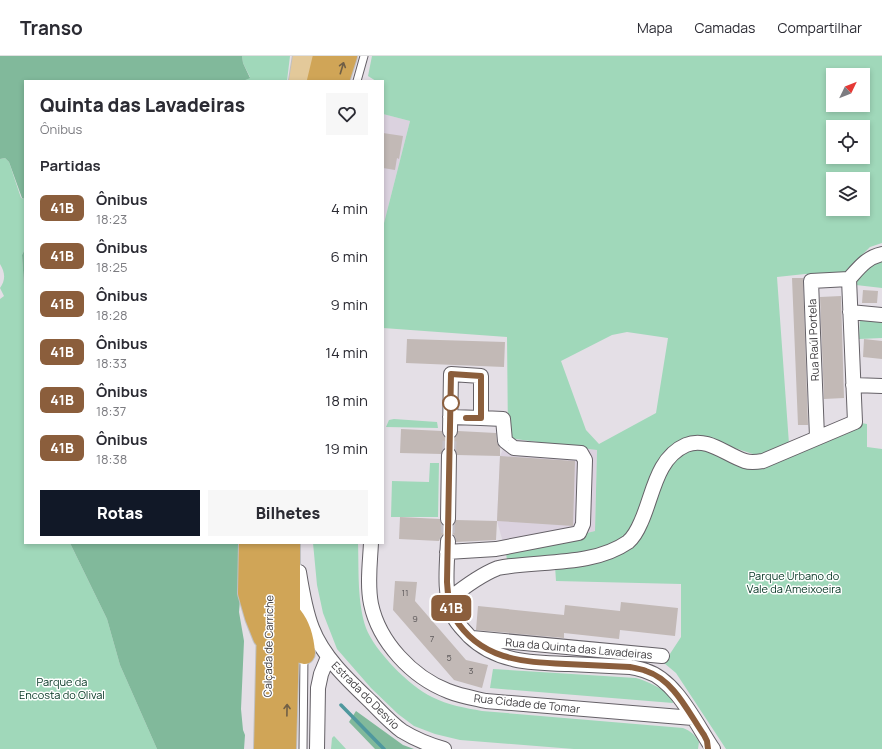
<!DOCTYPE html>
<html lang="pt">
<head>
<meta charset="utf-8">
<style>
  :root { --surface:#fff; --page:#f7f7f7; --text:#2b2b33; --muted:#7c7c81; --line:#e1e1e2; --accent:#111827 }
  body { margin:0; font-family:Manrope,sans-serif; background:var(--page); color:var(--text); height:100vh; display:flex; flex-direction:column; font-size:15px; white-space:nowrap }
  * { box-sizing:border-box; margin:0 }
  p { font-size:13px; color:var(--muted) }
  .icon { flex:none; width:22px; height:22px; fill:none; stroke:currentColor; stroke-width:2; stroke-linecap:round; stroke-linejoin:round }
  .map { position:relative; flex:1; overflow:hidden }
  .panel { position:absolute; left:24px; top:24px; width:360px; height:464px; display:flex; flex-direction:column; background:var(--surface); border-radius:0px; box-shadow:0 2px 6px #0003 }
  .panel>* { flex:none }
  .badge { padding:0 8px; border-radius:6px; font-size:14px; line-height:26px }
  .needle { width:26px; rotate:47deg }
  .fabs { position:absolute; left:826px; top:12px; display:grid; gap:8px }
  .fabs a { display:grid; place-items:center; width:44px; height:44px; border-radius:0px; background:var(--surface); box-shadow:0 2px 6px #0003; font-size:20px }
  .map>.badge { position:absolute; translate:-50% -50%; box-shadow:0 0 0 2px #fff }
  h2 { padding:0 16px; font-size:15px; line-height:36px }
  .round { display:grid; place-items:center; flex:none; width:42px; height:42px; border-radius:0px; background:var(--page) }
  .headline { display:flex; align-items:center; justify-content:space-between; height:68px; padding:0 16px }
  h1 { font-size:19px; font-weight:800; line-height:30px }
  .primary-button { display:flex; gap:8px; margin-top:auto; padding:8px 16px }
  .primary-button a { flex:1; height:46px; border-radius:0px; background:var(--accent); color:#fff; font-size:16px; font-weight:800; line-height:46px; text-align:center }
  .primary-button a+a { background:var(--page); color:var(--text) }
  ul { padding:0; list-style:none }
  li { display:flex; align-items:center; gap:12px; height:48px; padding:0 16px }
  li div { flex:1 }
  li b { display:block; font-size:15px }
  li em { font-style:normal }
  li .badge { min-width:44px; font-weight:700; text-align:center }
  header { display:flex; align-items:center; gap:24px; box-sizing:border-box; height:56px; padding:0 20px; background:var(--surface); border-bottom:1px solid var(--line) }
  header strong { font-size:19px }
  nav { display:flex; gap:22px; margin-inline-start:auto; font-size:14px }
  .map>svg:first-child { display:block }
  .built { fill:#dbd2df }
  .green { fill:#a0d8ba; fill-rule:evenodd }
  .forest { fill:#81b99b }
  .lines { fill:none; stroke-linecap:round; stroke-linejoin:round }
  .stream { stroke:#4f989e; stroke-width:3.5 }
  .building { fill:#c2b9b6 }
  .street-tunnel { stroke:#c2bec4; stroke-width:14; stroke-dasharray:14 7; stroke-linecap:butt }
  .lane-casing { stroke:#656167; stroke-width:9 }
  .street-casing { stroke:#656167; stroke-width:16 }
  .primary-casing { stroke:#c1c0c1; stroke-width:24 }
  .highway-casing { stroke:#c1c0c1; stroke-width:24 }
  .lane { stroke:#fff; stroke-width:7 }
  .street { stroke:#fff; stroke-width:14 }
  .primary { stroke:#e3c99a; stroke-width:22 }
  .highway { stroke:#d0a557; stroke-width:22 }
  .oneway { stroke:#705f46 }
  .line-casing { stroke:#fff; stroke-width:9 }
  .line { stroke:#8b5e3c; stroke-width:6 }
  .stop-dot { fill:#fff; stroke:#8b5e3c; stroke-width:2 }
  .labels { text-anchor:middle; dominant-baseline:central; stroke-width:3; stroke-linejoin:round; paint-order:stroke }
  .number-label { font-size:9px; fill:#5e5a5b }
  .street-label { font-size:11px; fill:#3c3a3d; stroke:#fff }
  .park-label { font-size:11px; fill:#023320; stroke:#fff }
</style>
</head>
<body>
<header>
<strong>Transo</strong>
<nav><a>Mapa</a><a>Camadas</a><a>Compartilhar</a></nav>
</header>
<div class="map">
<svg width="882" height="693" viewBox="0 0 882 693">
  <rect width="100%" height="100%" fill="#e4dfe6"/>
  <path class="built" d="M383 58 410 65 383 171Z
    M508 382 597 393 595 475 506 497 497 465 500 400Z"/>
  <path class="green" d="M242 0H290L287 25H243L250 21 243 7Z
    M372 0H882V187L870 191 843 218H805L777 221 789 388 759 400 707 383 671 393 634 472 619 485 584 497 507 504 506 497 595 475 597 394 508 382 507 281 383 272V171L410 65 383 58V25H376L368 20ZM833 19H863V49H833ZM833 71H863V101H833ZM833 123H863V153H833ZM627 276 668 282 656 357 599 388 586 374 561 305 612 279Z
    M5 102 9 106 21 142 25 143V193L22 199 25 245V487H70L107 563 120 609 157 693H0V243L4 240 0 232C6 224 5 216 0 208V103Z
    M882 201V232L856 229 859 221Z
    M860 263 882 265V282L859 283Z
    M394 363 437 366 438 372 386 371 389 364Z
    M855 366 867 368V391L882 393V693H726L676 617 664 607 681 581V528L556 525 555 510 634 488 662 422 686 389 745 405Z
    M430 407H439L438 461H391L392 425 429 426Z
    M313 487H358C359 514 357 546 366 572 374 594 410 631 432 641 448 649 465 652 482 655L683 672C691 675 695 679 699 686L698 693H574L460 684 435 678 414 670 398 658 371 632 337 593 323 557 317 529Z
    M493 613 636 622C650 626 661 632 672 641L673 647 490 632Z
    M334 680 335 681 346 693H331L332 682Z"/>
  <path class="forest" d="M0 0H242L243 7 250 22 243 25H25V143L22 142 9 106 5 102 0 103Z
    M25 193V245L22 199Z
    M70 487H240V513L238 519 240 544 239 556 244 585 241 653 243 674 245 679 244 693H157L120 609 107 563Z
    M356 655 403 689 414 693H375L349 666Z"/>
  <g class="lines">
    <path class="stream" d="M341 649 384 693"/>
  </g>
  <path class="building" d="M383 77 403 80 399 103 397 102 395 114 383 112Z
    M792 222H803L808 369H798Z
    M863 234 878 235 877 247H862Z
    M841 240 844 342 824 343 820 241Z
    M407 283 505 286 504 311 406 307Z
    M864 283 882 285V303L863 301Z
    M401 373 442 375 443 379 449 383 454 382 458 375 496 377 497 386 500 392V400L457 399 456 395 450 391 445 392 441 398 400 397Z
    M500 400 575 405 573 470 497 465Z
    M400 461 440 463 441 467 447 471 452 470 456 464 497 465 496 484 456 486V482L453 478 448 477 441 480 439 485 399 483Z
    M395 525 417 526 415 545 466 604 488 609 482 632 454 624 393 554Z
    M621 546 678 552 675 580 620 574 619 583 564 577V582L476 574 478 550 564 559 565 549 620 555Z"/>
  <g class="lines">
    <path class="street-tunnel" d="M449 399 450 375
      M448 463V485"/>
    <defs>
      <path id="lane" d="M357 25 364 0
        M303 693 304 598"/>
      <path id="street" d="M850 256 882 259
        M853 329 882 330
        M450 375 451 318 481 320V362L450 361
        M817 381 811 225 849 223
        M448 463 449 399
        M448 485C447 507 443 542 454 561 457 568 464 574 469 580 497 607 533 607 569 608 590 609 610 610 630 611 635 612 641 613 646 615 676 624 696 668 713 693
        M371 487C370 507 367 528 371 548 379 586 412 621 448 635 460 640 473 642 486 645L693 662
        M447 496 496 493 579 477 583 468 585 404 581 397 514 392 505 385 503 363 481 362
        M299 516C302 535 305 554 312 572 323 601 349 625 371 646 381 656 391 667 402 675 415 683 430 689 444 693
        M448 544C464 531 480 519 498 512 539 504 592 511 628 486 634 481 638 473 641 466 653 440 656 402 686 389 707 380 726 399 745 405 751 407 757 406 763 405L855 366 849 223C859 212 867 201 882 198
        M472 582 662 600
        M317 693 318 632 321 618 328 601"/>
      <path id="primary" d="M300 25 304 0"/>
      <path id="highway" d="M318 25 324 0
        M338 25 346 0
        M250 487 249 537 256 561 264 581
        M292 561C300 571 303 583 304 597
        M265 693 270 487
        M285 693 289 558V487"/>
    </defs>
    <use href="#lane" class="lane-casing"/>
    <use href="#street" class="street-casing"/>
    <use href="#primary" class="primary-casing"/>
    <use href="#highway" class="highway-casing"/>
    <use href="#lane" class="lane"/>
    <use href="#street" class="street"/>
    <use href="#primary" class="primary"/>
    <use href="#highway" class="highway"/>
  </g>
  <defs><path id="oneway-shaft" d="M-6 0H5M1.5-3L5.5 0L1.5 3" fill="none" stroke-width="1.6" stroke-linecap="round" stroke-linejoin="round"/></defs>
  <g class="oneway">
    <use href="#oneway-shaft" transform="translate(342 12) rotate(-73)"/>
    <use href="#oneway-shaft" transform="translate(287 654) rotate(-89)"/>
  </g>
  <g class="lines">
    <defs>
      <path id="line" d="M466 362H481V320L451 318 447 526C448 537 448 551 454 561 480 604 522 606 566 608 588 609 609 610 630 611 635 612 641 613 646 615 674 624 688 656 704 679L707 685 708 693"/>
    </defs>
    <use href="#line" class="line-casing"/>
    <use href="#line" class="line"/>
  </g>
  <circle class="stop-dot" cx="451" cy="347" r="8"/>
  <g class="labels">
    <g class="number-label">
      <text x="405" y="536">11</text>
      <text x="415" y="562">9</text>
      <text x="432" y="582">7</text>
      <text x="449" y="601">5</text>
      <text x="471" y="614">3</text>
    </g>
    <g class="street-label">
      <text transform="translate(813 284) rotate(-92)">Rua Raúl Portela</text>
      <text transform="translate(268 590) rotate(-89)">Calçada de Carriche</text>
      <text transform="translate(579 592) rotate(5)">Rua da Quinta das Lavadeiras</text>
      <text transform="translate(366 639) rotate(45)">Estrada do Desvio</text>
      <text transform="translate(527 647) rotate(6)">Rua Cidade de Tomar</text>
    </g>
    <g class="park-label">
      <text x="794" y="519">Parque Urbano do<tspan x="794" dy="13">Vale da Ameixoeira</tspan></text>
      <text x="62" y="625">Parque da<tspan x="62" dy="13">Encosta do Olival</tspan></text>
    </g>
  </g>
</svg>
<div class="fabs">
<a><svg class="needle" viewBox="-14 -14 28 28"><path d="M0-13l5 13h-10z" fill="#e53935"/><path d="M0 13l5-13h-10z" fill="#7c7c81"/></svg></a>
<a><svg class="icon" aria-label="locate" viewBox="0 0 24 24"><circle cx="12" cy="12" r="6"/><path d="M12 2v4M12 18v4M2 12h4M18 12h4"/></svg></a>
<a><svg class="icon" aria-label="layers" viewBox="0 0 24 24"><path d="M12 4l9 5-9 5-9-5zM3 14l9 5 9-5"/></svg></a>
</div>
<b class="badge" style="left:451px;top:552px;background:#8b5e3c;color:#fff">41B</b>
<section class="panel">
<div class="headline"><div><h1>Quinta das Lavadeiras</h1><p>Ônibus</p></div><a class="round"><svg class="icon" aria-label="heart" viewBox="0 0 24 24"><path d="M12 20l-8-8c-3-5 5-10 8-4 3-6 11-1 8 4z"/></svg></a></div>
<h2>Partidas</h2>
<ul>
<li><span class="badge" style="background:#8b5e3c;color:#fff">41B</span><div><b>Ônibus</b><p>18:23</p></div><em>4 min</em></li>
<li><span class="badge" style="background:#8b5e3c;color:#fff">41B</span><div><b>Ônibus</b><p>18:25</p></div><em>6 min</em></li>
<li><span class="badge" style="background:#8b5e3c;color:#fff">41B</span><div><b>Ônibus</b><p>18:28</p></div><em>9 min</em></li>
<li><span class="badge" style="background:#8b5e3c;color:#fff">41B</span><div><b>Ônibus</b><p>18:33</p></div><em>14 min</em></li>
<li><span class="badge" style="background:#8b5e3c;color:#fff">41B</span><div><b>Ônibus</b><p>18:37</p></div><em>18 min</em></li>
<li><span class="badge" style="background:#8b5e3c;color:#fff">41B</span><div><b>Ônibus</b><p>18:38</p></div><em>19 min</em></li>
</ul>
<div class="primary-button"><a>Rotas</a><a>Bilhetes</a></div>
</section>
</div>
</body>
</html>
